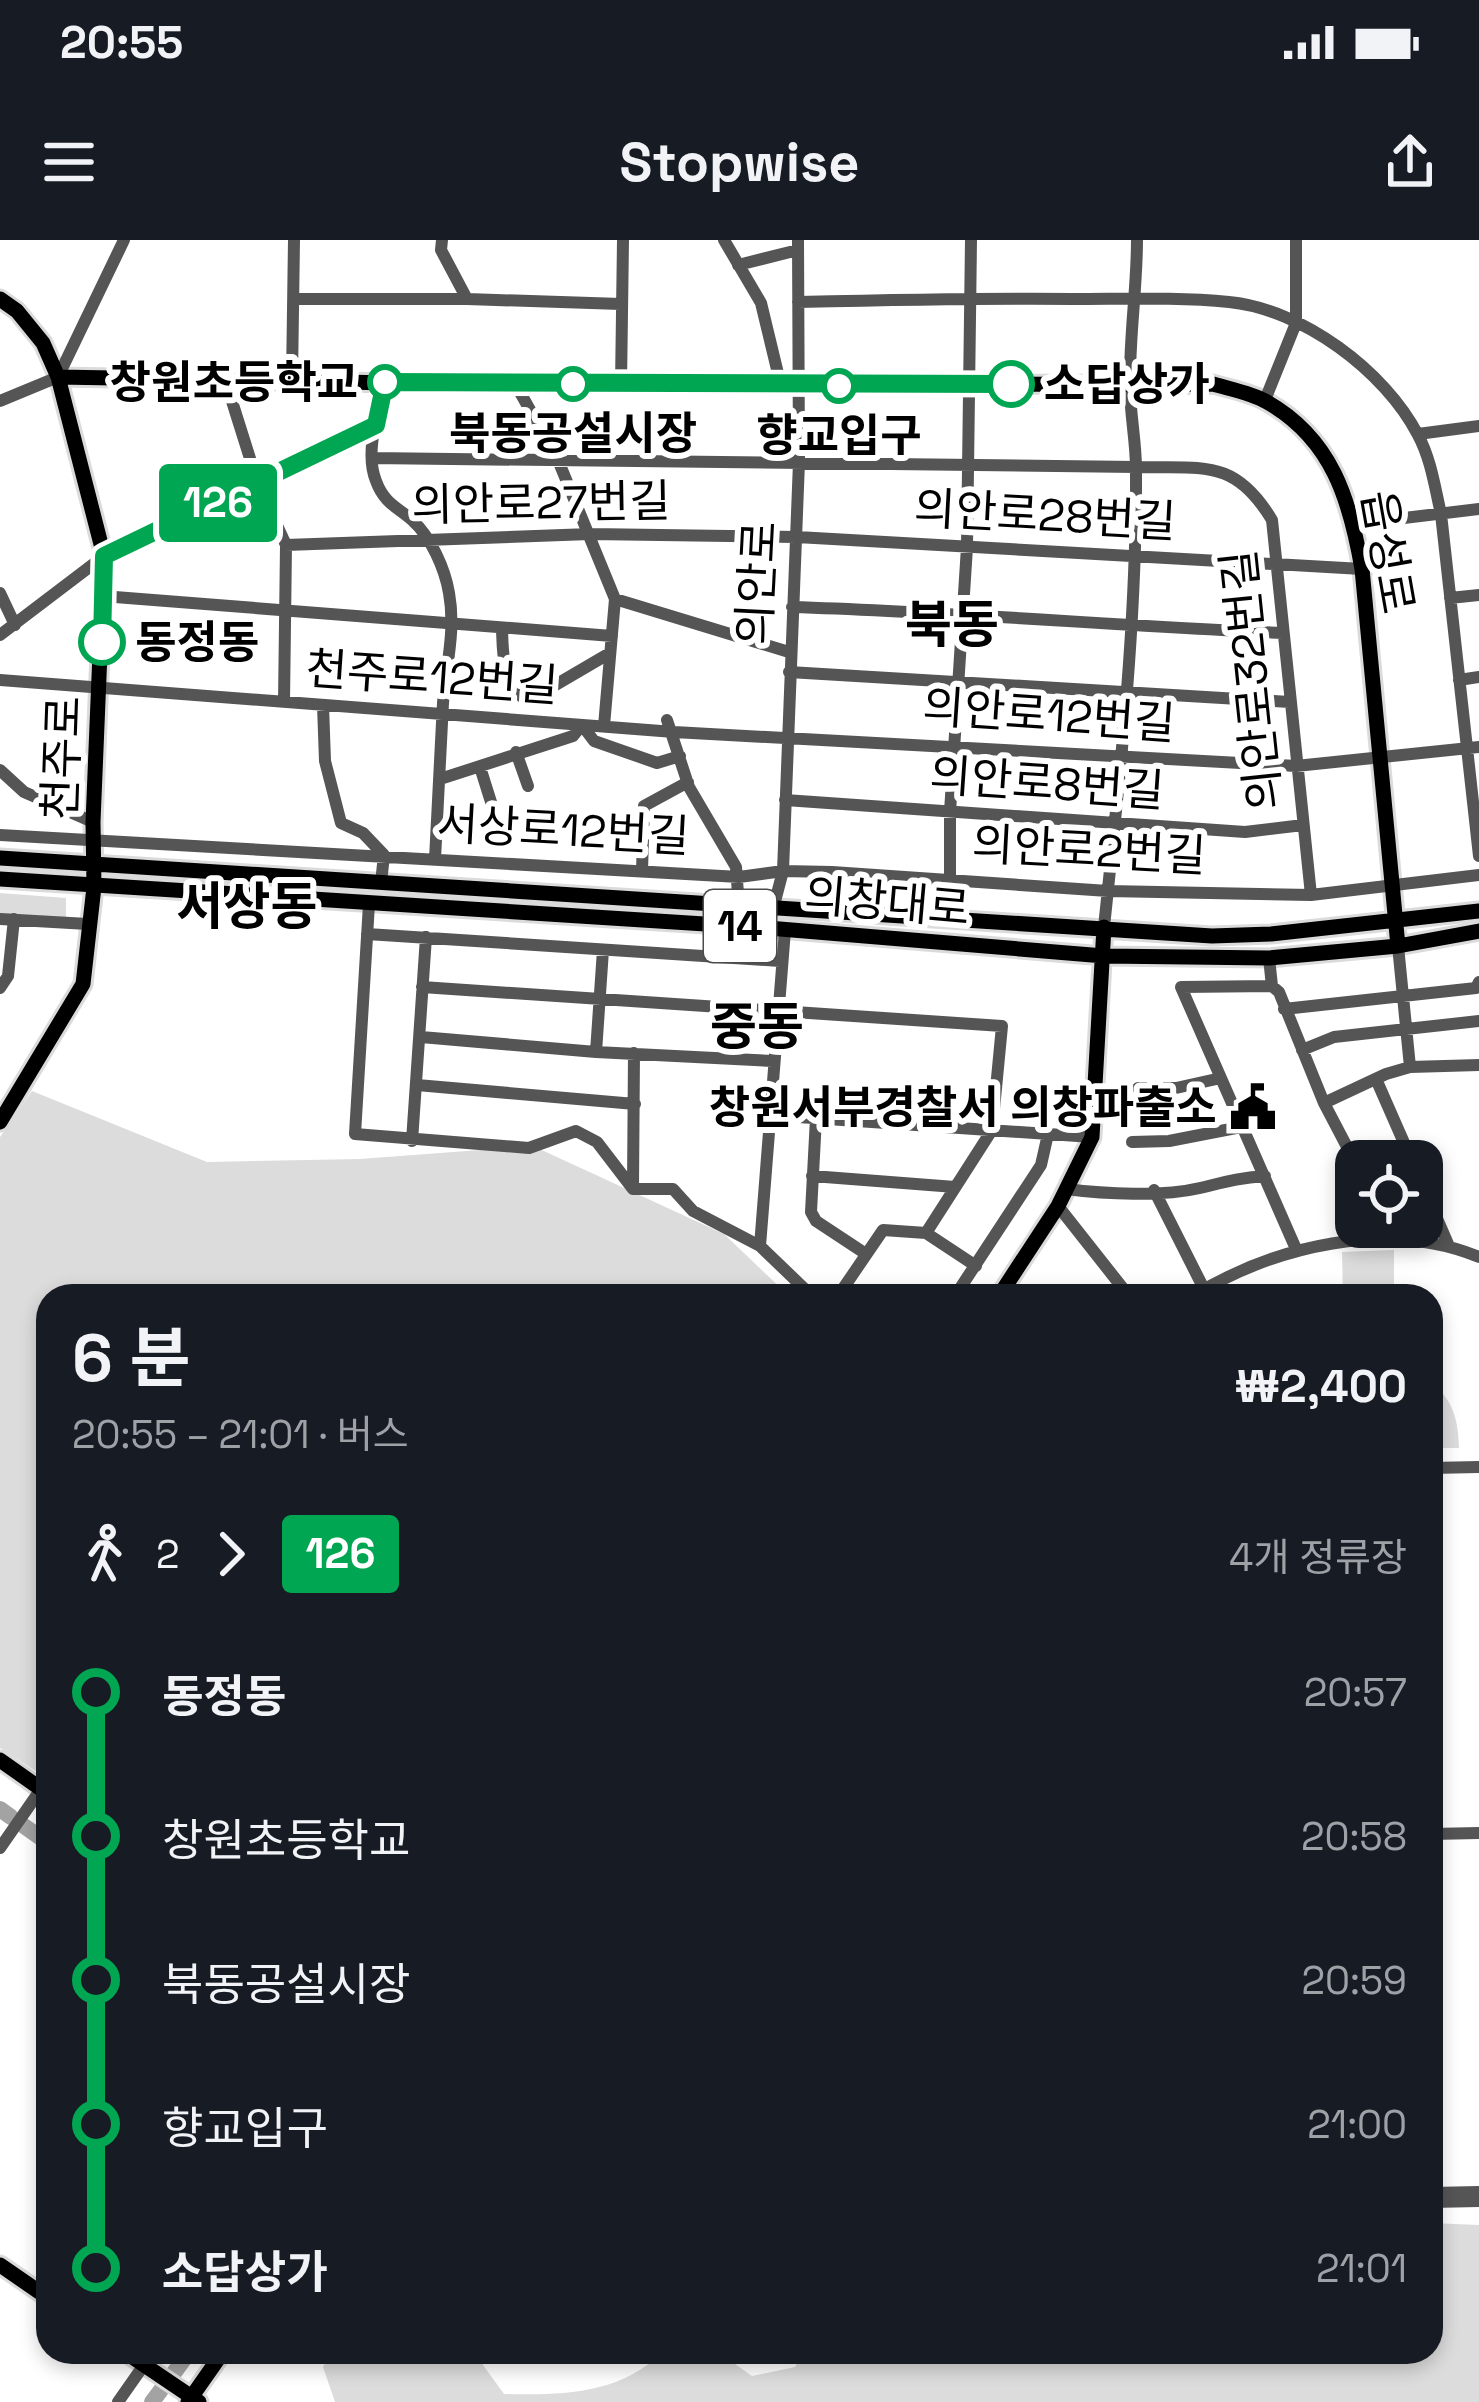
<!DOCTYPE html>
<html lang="ko">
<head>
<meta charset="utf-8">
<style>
  :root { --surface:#171b24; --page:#20242c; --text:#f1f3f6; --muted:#9ea1a6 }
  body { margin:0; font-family:"Space Grotesk","Noto Sans KR",sans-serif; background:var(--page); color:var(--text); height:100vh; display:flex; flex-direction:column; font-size:45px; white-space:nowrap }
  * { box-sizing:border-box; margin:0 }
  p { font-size:39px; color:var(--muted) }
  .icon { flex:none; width:66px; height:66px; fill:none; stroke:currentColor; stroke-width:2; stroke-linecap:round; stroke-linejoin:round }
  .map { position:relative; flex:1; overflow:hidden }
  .details { position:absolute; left:36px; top:1044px; width:1407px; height:1080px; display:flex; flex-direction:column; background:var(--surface); border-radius:36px; box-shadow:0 6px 18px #0003 }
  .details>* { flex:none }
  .badge { padding:0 24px; border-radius:9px; font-size:42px; line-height:78px }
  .controls { position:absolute; left:1335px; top:900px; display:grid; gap:24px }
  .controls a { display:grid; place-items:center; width:108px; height:108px; border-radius:24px; background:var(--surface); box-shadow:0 6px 18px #0003; font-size:60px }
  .map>.badge { position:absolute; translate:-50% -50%; box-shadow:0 0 0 6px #fff }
  .legs { display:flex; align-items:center; gap:18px; height:132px; padding:0 36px; font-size:39px }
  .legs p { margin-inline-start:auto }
  .headline { display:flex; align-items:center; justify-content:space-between; height:204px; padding:0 36px }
  h1 { font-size:66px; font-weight:700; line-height:90px }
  ul { padding:0 36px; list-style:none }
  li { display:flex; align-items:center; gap:42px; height:144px; font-size:45px }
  li i { display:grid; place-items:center; width:18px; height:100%; margin:0 15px; background:currentColor }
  li i::after { content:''; width:30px; height:30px; margin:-15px; border:9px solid; border-radius:50%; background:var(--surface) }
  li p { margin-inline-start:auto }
  li:first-child i { background:linear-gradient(#0000 50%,currentColor 0) }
  li:last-child i { background:linear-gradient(currentColor 50%,#0000 0) }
  .status { display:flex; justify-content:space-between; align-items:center; height:84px; padding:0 60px; background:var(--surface); direction:ltr }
  .status svg { height:33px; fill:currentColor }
  header { display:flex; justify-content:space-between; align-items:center; height:156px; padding:0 36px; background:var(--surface); font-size:54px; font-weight:700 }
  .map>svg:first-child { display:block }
  .green { fill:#dcdcdc }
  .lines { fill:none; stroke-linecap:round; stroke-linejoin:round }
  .river { stroke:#a3a3a3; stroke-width:16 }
  .major-casing { stroke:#dbdbdb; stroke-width:21 }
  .minor { stroke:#555; stroke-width:12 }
  .major { stroke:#000; stroke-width:15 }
  .line-1-casing { stroke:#fff; stroke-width:27 }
  .line-1 { stroke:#00a651; stroke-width:18 }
  .stop-1-dot { fill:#fff; stroke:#00a651; stroke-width:6 }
  .labels { text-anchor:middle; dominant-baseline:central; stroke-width:12; stroke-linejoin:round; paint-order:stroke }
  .shield { fill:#fff; stroke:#4c4c4c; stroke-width:3 }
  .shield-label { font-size:42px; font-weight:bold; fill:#000 }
  .stop-label { font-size:45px; font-weight:bold; fill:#000; stroke:#fff; text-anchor:start }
  .street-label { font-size:45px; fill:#000; stroke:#fff }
  .poi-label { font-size:45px; font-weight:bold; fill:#000; stroke:#fff; text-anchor:end }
  .quarter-label { font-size:51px; font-weight:bold; fill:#000; stroke:#fff }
</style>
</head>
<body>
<div class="status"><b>20:55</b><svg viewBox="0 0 49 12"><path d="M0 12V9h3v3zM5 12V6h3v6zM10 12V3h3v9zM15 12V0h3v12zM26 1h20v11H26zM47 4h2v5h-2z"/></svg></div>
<header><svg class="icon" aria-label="menu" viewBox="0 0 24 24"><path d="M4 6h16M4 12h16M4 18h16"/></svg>Stopwise<svg class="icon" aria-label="share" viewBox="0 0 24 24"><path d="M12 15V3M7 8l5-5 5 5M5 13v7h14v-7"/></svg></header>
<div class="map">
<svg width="1479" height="2162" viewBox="0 0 1479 2162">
  <rect width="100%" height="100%" fill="#fff"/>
  <path class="green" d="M0 653 66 658V679L0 675Z
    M32 851 207 922 360 919 533 906 724 994 789 1056H48V1527L37 1532 0 1508V897Z
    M1394 1010V1056H1343L1342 1012Z
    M1431 1142C1454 1161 1458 1180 1459 1208H1431Z
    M1431 1983 1479 1985V2162H335L323 2127 331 2112H483V2125L504 2154C561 2155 620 2155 662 2112H718L752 2136 795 2127 804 2112H1431Z"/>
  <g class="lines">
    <path class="river" d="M0 1569 11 1577
      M24 1586 48 1603
      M171 2137 189 2112
      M152 2162 161 2150"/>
    <defs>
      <path id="major" d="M0 59 17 71 43 103 58 137 104 316 93 582 94 647 83 744 0 882
        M58 137 516 145 1213 144C1230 149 1252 153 1267 162 1332 199 1350 260 1362 329L1398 706
        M0 618 1212 696 1271 694 1479 671
        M0 639 768 688 1104 716 1269 718 1398 706 1479 691
        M999 1056 1058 966 1092 897 1104 687
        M0 1520 48 1554
        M0 2025 48 2058
        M125 2112 199 2162
        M188 2162 223 2112"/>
    </defs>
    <use href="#major" class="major-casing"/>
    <path class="minor" d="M442 0 441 10 467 59
      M724 0 761 63 781 146
      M738 25 798 10
      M294 59H467L621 64
      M798 62C890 60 982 58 1073 59 1125 59 1178 57 1229 62 1302 69 1385 131 1418 195 1431 219 1435 248 1441 274L1479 616
      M225 139 258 244 286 305 284 462
      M292 139 294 0
      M385 142C379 171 364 212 376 241 384 263 397 267 412 280 431 297 445 329 449 353 456 391 446 425 443 463 440 515 438 567 435 619
      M516 145 558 220 615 359 604 486
      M621 145 623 0
      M1265 160 1296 83V0
      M0 161 58 137 124 0
      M1418 194 1479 186
      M372 218 1136 227C1202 229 1234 217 1272 280L1311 655
      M1354 284 1479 269
      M286 305 590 294 797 297 1362 329
      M0 353 15 385
      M102 356 612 396
      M1450 358 1479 355
      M615 359 789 412
      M792 367C956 372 1119 386 1283 393
      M502 389C503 416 502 445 528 461L610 413
      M0 395 104 316 375 186
      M789 432 1289 462
      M0 440 674 492 1296 526 1479 507
      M1459 440 1479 437
      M323 465 325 521 341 583 363 593 384 615 381 643
      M667 480 689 547 736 627 739 667
      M516 512 528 546
      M480 527 491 562
      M0 530 24 552 93 582
      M440 539 573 496 582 485 594 501 657 523 680 516
      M785 560 1245 592 1303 585
      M0 595 739 637 783 631 832 632 1108 651 1311 655 1479 635
      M642 631 644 566 688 542
      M950 638V572L967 307 971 0
      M369 664 355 894 529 908 576 891 597 902 633 949H673L693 971 760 1006 812 1056
      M0 679 88 684
      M1104 687C1120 535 1137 381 1136 229 1136 201 1130 174 1130 147 1129 98 1137 49 1137 0
      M768 688 783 631 799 222 798 0
      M367 694 780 721
      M1398 706 1410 827
      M1269 718 1272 746 1181 747 1296 1009
      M1272 746 1279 752 1324 863 1356 924
      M422 747 1002 786 992 890 926 993
      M0 748 8 736 14 679
      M1284 769 1476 748 1479 742
      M421 797 596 812 773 821
      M1302 810 1334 797 1479 781
      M596 812 603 710
      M1376 839 1412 921
      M417 845 635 864
      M1138 848H1176L1221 838
      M1324 863 1386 834 1410 827 1479 825
      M769 875 1092 897
      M816 878 811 972 816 981 866 1014
      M412 901 426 697
      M1132 902 1169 901 1241 887
      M812 936 955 947
      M1422 944 1448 1004
      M633 947 634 813
      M1066 949C1105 954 1162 957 1200 948 1225 942 1238 938 1265 936
      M1154 950 1204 1049
      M1058 966 1129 1056
      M760 1006 785 690
      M838 1056 883 990 926 993 976 1026
      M955 1056 1041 925 1048 894
      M1193 1056C1275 1006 1387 979 1479 1017
      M1431 1228 1479 1227
      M1431 1594 1479 1593
      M0 1608 41 1549
      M1431 1953 1479 1952
      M1431 1962 1479 1961
      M118 2162 153 2112"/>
    <use href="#major" class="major"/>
  </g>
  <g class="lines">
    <defs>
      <path id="line-1" d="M102 402 104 316 376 185 385 142 1011 144"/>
    </defs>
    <use href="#line-1" class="line-1-casing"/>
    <use href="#line-1" class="line-1"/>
  </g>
  <defs>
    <symbol id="civic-bare" viewBox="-9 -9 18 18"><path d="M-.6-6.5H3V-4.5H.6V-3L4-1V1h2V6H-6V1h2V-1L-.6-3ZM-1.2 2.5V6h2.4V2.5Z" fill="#000" stroke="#fff" stroke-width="2.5" paint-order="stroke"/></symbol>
  </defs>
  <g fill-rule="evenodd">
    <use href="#civic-bare" x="1220" y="834" width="66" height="66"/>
  </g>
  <g class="stop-1-dot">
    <circle cx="385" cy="142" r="15"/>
    <circle cx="573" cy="144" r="15"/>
    <circle cx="1011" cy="144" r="21"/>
    <circle cx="839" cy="146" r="15"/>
    <circle cx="102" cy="402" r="21"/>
  </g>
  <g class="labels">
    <rect class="shield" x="704" y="650" width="72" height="72" rx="9"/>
    <g class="shield-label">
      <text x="740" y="686">14</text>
    </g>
    <g class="stop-label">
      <text x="358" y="142" text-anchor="end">창원초등학교</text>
      <text x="1044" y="144">소답상가</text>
      <text x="573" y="193" text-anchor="middle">북동공설시장</text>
      <text x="839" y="195" text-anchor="middle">향교입구</text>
      <text x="135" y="402">동정동</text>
    </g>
    <g class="street-label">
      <text transform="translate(541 263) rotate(-1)">의안로27번길</text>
      <text transform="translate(1045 275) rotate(3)">의안로28번길</text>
      <text transform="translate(1388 312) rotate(80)">읍성로</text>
      <text transform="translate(757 343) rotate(-87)">의안로</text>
      <text transform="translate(432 437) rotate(4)">천주로12번길</text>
      <text transform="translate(1252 440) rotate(-96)">의안로32번길</text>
      <text transform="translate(1049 475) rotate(4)">의안로12번길</text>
      <text transform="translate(62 518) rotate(-88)">천주로</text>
      <text transform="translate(1047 543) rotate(4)">의안로8번길</text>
      <text transform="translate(563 590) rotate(3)">서상로12번길</text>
      <text transform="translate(1089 610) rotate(3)">의안로2번길</text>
      <text transform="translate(887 662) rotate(5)">의창대로</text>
    </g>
    <g class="poi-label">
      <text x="1217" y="867">창원서부경찰서 의창파출소</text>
    </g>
    <g class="quarter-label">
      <text x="952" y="384">북동</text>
      <text x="247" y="666">서상동</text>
      <text x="757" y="786">중동</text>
    </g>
  </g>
</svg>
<div class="controls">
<a><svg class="icon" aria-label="locate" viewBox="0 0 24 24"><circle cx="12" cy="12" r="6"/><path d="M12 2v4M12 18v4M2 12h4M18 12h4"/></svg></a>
</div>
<b class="badge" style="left:218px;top:263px;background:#00a651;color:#fff">126</b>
<section class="details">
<div class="headline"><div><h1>6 분</h1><p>20:55 – 21:01 · 버스</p></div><b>₩2,400</b></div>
<div class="legs"><svg class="icon" aria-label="walk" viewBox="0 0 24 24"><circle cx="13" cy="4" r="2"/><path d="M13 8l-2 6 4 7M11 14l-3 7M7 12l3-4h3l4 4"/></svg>2<svg class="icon" aria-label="forward" viewBox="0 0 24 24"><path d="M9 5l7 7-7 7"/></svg><b class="badge" style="background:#00a651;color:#fff">126</b><p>4개 정류장</p></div>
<ul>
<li><i style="color:#00a651"></i><b>동정동</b><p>20:57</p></li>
<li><i style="color:#00a651"></i><span>창원초등학교</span><p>20:58</p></li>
<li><i style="color:#00a651"></i><span>북동공설시장</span><p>20:59</p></li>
<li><i style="color:#00a651"></i><span>향교입구</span><p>21:00</p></li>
<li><i style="color:#00a651"></i><b>소답상가</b><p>21:01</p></li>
</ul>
</section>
</div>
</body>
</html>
